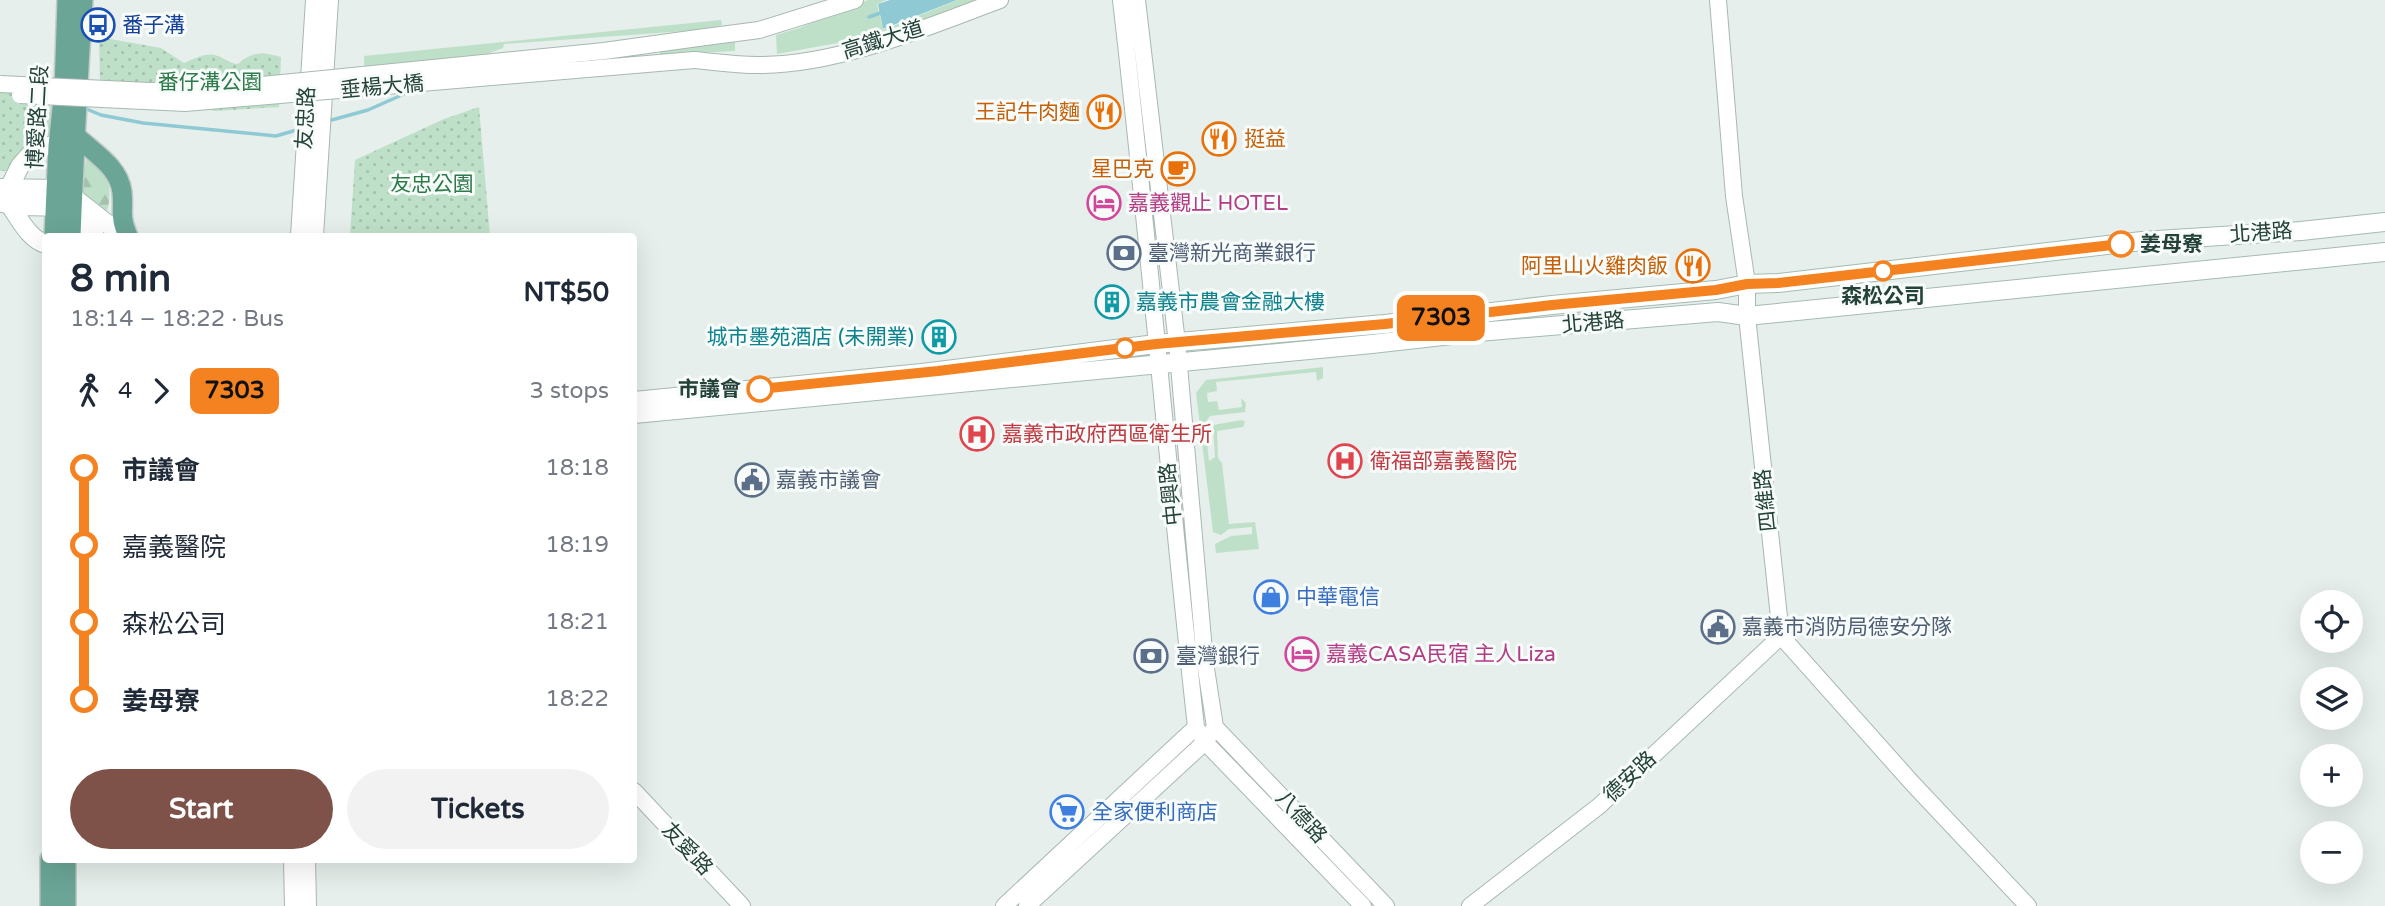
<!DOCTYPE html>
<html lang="en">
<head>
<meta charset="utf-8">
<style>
  :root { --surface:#fff; --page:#f2f2f3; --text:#1f2937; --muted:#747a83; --accent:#7f5249 }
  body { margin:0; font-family:"Varela Round","Noto Sans TC",sans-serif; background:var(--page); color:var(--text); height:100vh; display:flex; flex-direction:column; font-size:26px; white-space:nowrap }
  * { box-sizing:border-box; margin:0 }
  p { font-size:23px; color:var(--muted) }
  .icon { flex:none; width:38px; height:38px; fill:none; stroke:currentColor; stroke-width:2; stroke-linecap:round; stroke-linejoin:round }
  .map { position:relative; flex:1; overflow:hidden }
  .side { position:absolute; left:42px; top:233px; width:595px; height:630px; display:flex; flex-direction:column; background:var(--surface); border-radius:7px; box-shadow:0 7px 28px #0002 }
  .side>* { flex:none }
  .badge { padding:0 14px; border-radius:10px; font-size:24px; line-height:46px }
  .tools { position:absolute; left:2300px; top:590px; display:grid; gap:14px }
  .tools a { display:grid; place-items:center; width:63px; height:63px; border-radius:50%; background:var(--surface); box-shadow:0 7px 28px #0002; font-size:35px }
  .map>.badge { position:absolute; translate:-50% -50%; box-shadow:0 0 0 4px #fff }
  .legs { display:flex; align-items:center; gap:10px; height:77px; padding:0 28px; font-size:23px }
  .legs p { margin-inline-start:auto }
  .head { display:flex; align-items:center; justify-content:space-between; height:119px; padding:0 28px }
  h1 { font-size:38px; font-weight:700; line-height:52px }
  .button { display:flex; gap:14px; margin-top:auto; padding:14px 28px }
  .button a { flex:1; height:80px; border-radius:42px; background:var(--accent); color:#fff; font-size:28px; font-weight:700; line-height:80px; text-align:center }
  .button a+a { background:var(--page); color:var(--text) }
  ul { padding:0 28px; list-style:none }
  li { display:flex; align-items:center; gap:24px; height:77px; font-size:26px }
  li i { display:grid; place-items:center; width:10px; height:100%; margin:0 9px; background:currentColor }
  li i::after { content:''; width:18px; height:18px; margin:-9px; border:5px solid; border-radius:50%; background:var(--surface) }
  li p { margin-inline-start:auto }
  li:first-child i { background:linear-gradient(#0000 50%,currentColor 0) }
  li:last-child i { background:linear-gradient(currentColor 50%,#0000 0) }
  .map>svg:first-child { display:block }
  .grass { fill:#bfe0c8 }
  .forest { fill:url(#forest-firs) }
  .park { fill:url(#park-dots) }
  .water { fill:#8ec9d4 }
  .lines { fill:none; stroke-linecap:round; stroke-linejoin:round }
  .stream { stroke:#8ec9d4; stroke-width:3.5 }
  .tertiary-casing { stroke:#a8b8b2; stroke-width:18 }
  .secondary-casing { stroke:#a4bbb3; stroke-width:20 }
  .primary-casing { stroke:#c2cac8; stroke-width:22 }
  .tertiary { stroke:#fff; stroke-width:16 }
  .secondary { stroke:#fff; stroke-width:18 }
  .primary { stroke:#6aa596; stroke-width:19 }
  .tertiary-bridge-casing { stroke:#a8b8b2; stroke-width:18; stroke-linecap:butt }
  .tertiary-bridge { stroke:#fff; stroke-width:16 }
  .line-1-casing { stroke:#fff; stroke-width:16 }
  .line-1 { stroke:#f58220; stroke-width:10 }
  .stop-1-dot { fill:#fff; stroke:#f58220; stroke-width:3.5 }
  .labels { text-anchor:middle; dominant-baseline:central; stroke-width:6; stroke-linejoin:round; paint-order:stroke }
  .transit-label { font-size:21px; fill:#164399; stroke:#f7fbf9; text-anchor:start }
  .street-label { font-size:21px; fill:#24423a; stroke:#f7fbf9 }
  .park-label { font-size:21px; fill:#2d7a4b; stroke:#f7fbf9 }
  .food-label { font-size:21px; fill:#c56008; stroke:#f7fbf9; text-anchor:end }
  .hotel-label { font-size:21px; fill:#b23c85; stroke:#f7fbf9; text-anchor:start }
  .stop-label { font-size:21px; font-weight:bold; fill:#24423a; stroke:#f7fbf9; text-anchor:start }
  .service-label { font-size:21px; fill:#4e5e75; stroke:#f7fbf9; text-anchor:start }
  .culture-label { font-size:21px; fill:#0d838f; stroke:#f7fbf9; text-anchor:start }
  .health-label { font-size:21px; fill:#be3a42; stroke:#f7fbf9; text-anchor:start }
  .shop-label { font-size:21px; fill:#366cbe; stroke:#f7fbf9; text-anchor:start }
</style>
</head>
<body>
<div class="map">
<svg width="2385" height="906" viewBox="0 0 2385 906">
  <defs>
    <pattern id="forest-firs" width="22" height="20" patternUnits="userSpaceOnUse" patternTransform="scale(1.75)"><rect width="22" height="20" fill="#bfe0c8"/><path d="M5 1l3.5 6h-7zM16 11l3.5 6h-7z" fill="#a4c1ad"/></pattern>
    <pattern id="park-dots" width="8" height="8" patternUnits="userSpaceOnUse" patternTransform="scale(1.75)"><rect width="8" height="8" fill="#bfe0c8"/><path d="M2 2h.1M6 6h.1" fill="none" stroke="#a4c1ad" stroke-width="1.8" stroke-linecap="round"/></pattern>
  </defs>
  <rect width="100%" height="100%" fill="#e6efeb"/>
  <path class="grass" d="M868 0H886L877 4 883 30 958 0H977L882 35 777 54 776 35 799 28Z
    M721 20 722 25 700 30 504 44 503 48 365 99 364 56Z
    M735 35V51L660 55V47Z
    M1323 367V378L1317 381 1316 372 1216 382 1217 391 1207 393 1208 402 1217 401 1219 410 1242 407 1241 398 1246 403 1245 412 1210 416 1205 423 1209 461 1215 457 1213 425 1242 420 1245 422 1243 427 1217 431 1218 458 1222 463 1229 524 1255 522 1259 549 1216 553 1215 544 1231 536 1252 534V527L1229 529 1221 535 1213 532 1196 393 1206 380Z"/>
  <path class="forest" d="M86 160C111 168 113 193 106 215L80 191Z"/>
  <path class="park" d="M99 37 161 48 184 63C194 59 204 53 215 55 223 57 228 63 238 64 253 51 262 52 281 57L279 107 215 111 100 83Z
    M0 87 54 108 51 133 31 146 9 171H0Z
    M479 107 490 236H350L355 160 444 119Z"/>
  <path class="water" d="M890 0H957L883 29 878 4Z"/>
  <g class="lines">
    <path class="stream" d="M869 17 883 12
      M84 108 101 115 143 123 276 136 300 129
      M328 121 368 110 413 90"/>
    <defs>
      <path id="tertiary" d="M1121 0C1149 242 1169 485 1196 727L1205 742 1363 906
        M1718 0 1734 196 1747 284V316L1781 636 1913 784 2028 906
        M698 38 759 30 855 0
        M694 60C717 62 740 66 763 65 841 64 927 27 1000 0
        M299 236 314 0
        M315 236 330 0
        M1215 727 1386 906
        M634 791 742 906
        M292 859 293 906
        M307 859 308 906
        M1004 906 1196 727
        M1027 906 1205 742 1215 727 1205 662 1177 343 1137 0
        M1470 906 1599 806 1781 636"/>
      <path id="secondary" d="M0 188 57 189 72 196 123 236
        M9 188 20 166 36 148 40 146H58
        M0 202C22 211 49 201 70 213 79 219 87 229 95 236
        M11 207C20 220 30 240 46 244
        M634 401 922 373 1156 344 1385 324 1552 305 1716 290 1747 284 1778 283 2142 241 2301 231 2385 222
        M634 414 1372 344 1478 332 1718 312 1747 316 2385 252"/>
      <path id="primary" d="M77 137C94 153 119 167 122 192 124 213 119 215 128 236
        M54 236 58 146 64 90 67 0
        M71 236C74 157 78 79 83 0
        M50 859V906
        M66 859V906"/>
    </defs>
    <use href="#tertiary" class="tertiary-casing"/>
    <use href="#secondary" class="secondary-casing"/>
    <use href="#primary" class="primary-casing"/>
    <use href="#tertiary" class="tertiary"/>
    <use href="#secondary" class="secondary"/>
    <use href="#primary" class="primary"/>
    <defs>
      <path id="tertiary-bridge" d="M0 84 149 91 222 89 604 51 698 38
        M20 95 185 103 694 60"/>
    </defs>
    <use href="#tertiary-bridge" class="tertiary-bridge-casing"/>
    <use href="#tertiary-bridge" class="tertiary-bridge"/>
  </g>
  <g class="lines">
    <defs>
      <path id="line-1" d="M760 389 938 371 1156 344 1385 324 1552 305 1716 290 1747 284 1778 283 2121 244"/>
    </defs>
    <use href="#line-1" class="line-1-casing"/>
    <use href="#line-1" class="line-1"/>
  </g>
  <defs>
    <symbol id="bus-ring" viewBox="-11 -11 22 22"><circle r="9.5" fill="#f7fbf9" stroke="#1a4fb4" stroke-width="1.5"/><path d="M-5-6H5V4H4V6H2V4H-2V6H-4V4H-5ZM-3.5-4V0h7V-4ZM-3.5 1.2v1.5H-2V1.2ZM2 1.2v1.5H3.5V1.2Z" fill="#1a4fb4"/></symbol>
    <symbol id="restaurant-ring" viewBox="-11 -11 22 22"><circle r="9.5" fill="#f7fbf9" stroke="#e8710a" stroke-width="1.5"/><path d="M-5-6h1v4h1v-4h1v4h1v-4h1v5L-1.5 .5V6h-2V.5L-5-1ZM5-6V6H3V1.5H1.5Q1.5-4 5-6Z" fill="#e8710a"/></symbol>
    <symbol id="cafe-ring" viewBox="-11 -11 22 22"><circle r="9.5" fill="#f7fbf9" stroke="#e8710a" stroke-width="1.5"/><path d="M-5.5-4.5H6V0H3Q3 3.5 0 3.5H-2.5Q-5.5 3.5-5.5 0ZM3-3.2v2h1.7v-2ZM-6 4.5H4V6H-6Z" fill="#e8710a"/></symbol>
    <symbol id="hotel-ring" viewBox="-11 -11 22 22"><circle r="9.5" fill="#f7fbf9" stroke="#d1479c" stroke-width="1.5"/><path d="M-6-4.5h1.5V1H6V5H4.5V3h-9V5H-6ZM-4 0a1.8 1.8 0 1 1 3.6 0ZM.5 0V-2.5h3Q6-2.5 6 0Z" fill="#d1479c"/></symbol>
    <symbol id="bank-ring" viewBox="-11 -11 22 22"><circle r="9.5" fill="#f7fbf9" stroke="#5c6f8a" stroke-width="1.5"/><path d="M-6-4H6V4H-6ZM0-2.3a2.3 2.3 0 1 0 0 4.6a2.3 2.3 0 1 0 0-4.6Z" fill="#5c6f8a"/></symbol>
    <symbol id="building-ring" viewBox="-11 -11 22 22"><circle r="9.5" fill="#f7fbf9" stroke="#0f9aa8" stroke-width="1.5"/><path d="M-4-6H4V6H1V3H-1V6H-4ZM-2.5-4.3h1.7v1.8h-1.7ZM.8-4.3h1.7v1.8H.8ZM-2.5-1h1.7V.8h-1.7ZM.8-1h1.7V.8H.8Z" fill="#0f9aa8"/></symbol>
    <symbol id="hospital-ring" viewBox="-11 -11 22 22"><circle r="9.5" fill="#f7fbf9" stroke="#e0444e" stroke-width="1.5"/><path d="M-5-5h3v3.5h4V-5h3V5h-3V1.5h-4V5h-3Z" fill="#e0444e"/></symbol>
    <symbol id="civic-ring" viewBox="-11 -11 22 22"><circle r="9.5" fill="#f7fbf9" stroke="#5c6f8a" stroke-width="1.5"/><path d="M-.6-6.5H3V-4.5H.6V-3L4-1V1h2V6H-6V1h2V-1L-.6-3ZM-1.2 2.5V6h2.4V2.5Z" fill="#5c6f8a"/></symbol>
    <symbol id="shop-ring" viewBox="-11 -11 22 22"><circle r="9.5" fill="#f7fbf9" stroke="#3f7fe0" stroke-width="1.5"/><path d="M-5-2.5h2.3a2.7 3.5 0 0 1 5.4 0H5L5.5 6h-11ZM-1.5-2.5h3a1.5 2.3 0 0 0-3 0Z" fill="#3f7fe0"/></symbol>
    <symbol id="supermarket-ring" viewBox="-11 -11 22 22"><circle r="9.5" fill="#f7fbf9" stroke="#3f7fe0" stroke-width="1.5"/><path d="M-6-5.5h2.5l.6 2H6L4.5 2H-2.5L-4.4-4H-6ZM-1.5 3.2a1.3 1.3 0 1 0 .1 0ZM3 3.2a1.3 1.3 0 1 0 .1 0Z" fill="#3f7fe0"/></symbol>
  </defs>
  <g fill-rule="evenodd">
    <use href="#bus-ring" x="79" y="6" width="38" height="38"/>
    <use href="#restaurant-ring" x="1085" y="93" width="38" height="38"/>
    <use href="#restaurant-ring" x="1200" y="120" width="38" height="38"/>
    <use href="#cafe-ring" x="1159" y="150" width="38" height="38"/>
    <use href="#hotel-ring" x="1085" y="184" width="38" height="38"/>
    <use href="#bank-ring" x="1105" y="234" width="38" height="38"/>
    <use href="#restaurant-ring" x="1674" y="247" width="38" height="38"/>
    <use href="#building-ring" x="1093" y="283" width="38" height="38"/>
    <use href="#building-ring" x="920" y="318" width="38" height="38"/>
    <use href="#hospital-ring" x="958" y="415" width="38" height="38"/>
    <use href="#hospital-ring" x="1326" y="442" width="38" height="38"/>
    <use href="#civic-ring" x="733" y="461" width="38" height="38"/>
    <use href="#shop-ring" x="1252" y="578" width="38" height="38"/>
    <use href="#civic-ring" x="1699" y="608" width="38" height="38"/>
    <use href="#hotel-ring" x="1283" y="635" width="38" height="38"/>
    <use href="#bank-ring" x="1132" y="637" width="38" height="38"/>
    <use href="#supermarket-ring" x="1048" y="793" width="38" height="38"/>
  </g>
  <g class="stop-1-dot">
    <circle cx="2121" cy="244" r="12"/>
    <circle cx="1883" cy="271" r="9"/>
    <circle cx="1125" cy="348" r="9"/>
    <circle cx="760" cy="389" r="12"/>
  </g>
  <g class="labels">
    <g class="transit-label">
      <text x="122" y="25">番子溝</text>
    </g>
    <g class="street-label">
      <text transform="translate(883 40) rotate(-17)">高鐵大道</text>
      <text transform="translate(382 87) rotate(-5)">垂楊大橋</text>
      <text transform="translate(38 117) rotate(-87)">博愛路二段</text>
      <text transform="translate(306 118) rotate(-87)">友忠路</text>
      <text transform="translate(2261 233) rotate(-4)">北港路</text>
      <text transform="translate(1593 323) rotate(-5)">北港路</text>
      <text transform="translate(1171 494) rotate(-96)">中興路</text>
      <text transform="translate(1766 500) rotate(-96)">四維路</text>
      <text transform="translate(1630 777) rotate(-43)">德安路</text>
      <text transform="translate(1301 817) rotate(47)">八德路</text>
      <text transform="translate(687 849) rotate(47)">友愛路</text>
    </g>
    <g class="park-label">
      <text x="210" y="82">番仔溝公園</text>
      <text x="432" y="184">友忠公園</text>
    </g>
    <g class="food-label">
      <text x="1080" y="112">王記牛肉麵</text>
      <text x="1244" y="139" text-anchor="start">挺益</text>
      <text x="1154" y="169">星巴克</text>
      <text x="1668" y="266">阿里山火雞肉飯</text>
    </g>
    <g class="hotel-label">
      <text x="1128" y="203">嘉義觀止 HOTEL</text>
      <text x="1326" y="654">嘉義CASA民宿 主人Liza</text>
    </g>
    <g class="stop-label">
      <text x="2140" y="244">姜母寮</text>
      <text x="1883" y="296" text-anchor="middle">森松公司</text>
      <text x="741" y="389" text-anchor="end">市議會</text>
    </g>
    <g class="service-label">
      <text x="1148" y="253">臺灣新光商業銀行</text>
      <text x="776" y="480">嘉義市議會</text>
      <text x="1742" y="627">嘉義市消防局德安分隊</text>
      <text x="1176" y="656">臺灣銀行</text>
    </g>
    <g class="culture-label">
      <text x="1136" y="302">嘉義市農會金融大樓</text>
      <text x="914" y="337" text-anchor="end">城市墨苑酒店 (未開業)</text>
    </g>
    <g class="health-label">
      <text x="1002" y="434">嘉義市政府西區衛生所</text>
      <text x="1370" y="461">衛福部嘉義醫院</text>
    </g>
    <g class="shop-label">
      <text x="1296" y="597">中華電信</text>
      <text x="1092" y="812">全家便利商店</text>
    </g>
  </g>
</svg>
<div class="tools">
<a><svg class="icon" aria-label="locate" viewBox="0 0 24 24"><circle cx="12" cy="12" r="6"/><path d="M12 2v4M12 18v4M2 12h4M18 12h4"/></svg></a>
<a><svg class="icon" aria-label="layers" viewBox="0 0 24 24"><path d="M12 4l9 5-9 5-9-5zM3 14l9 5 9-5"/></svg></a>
<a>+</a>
<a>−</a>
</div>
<b class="badge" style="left:1441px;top:318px;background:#f58220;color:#111">7303</b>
<section class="side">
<div class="head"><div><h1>8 min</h1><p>18:14 – 18:22 · Bus</p></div><b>NT$50</b></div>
<div class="legs"><svg class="icon" aria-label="walk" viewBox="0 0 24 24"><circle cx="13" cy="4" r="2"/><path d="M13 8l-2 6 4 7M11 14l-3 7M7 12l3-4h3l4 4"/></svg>4<svg class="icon" aria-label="forward" viewBox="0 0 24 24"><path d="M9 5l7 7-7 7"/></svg><b class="badge" style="background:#f58220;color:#111">7303</b><p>3 stops</p></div>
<ul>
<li><i style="color:#f58220"></i><b>市議會</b><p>18:18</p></li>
<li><i style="color:#f58220"></i><span>嘉義醫院</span><p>18:19</p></li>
<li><i style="color:#f58220"></i><span>森松公司</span><p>18:21</p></li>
<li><i style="color:#f58220"></i><b>姜母寮</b><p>18:22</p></li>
</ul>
<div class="button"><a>Start</a><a>Tickets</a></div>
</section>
</div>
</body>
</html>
